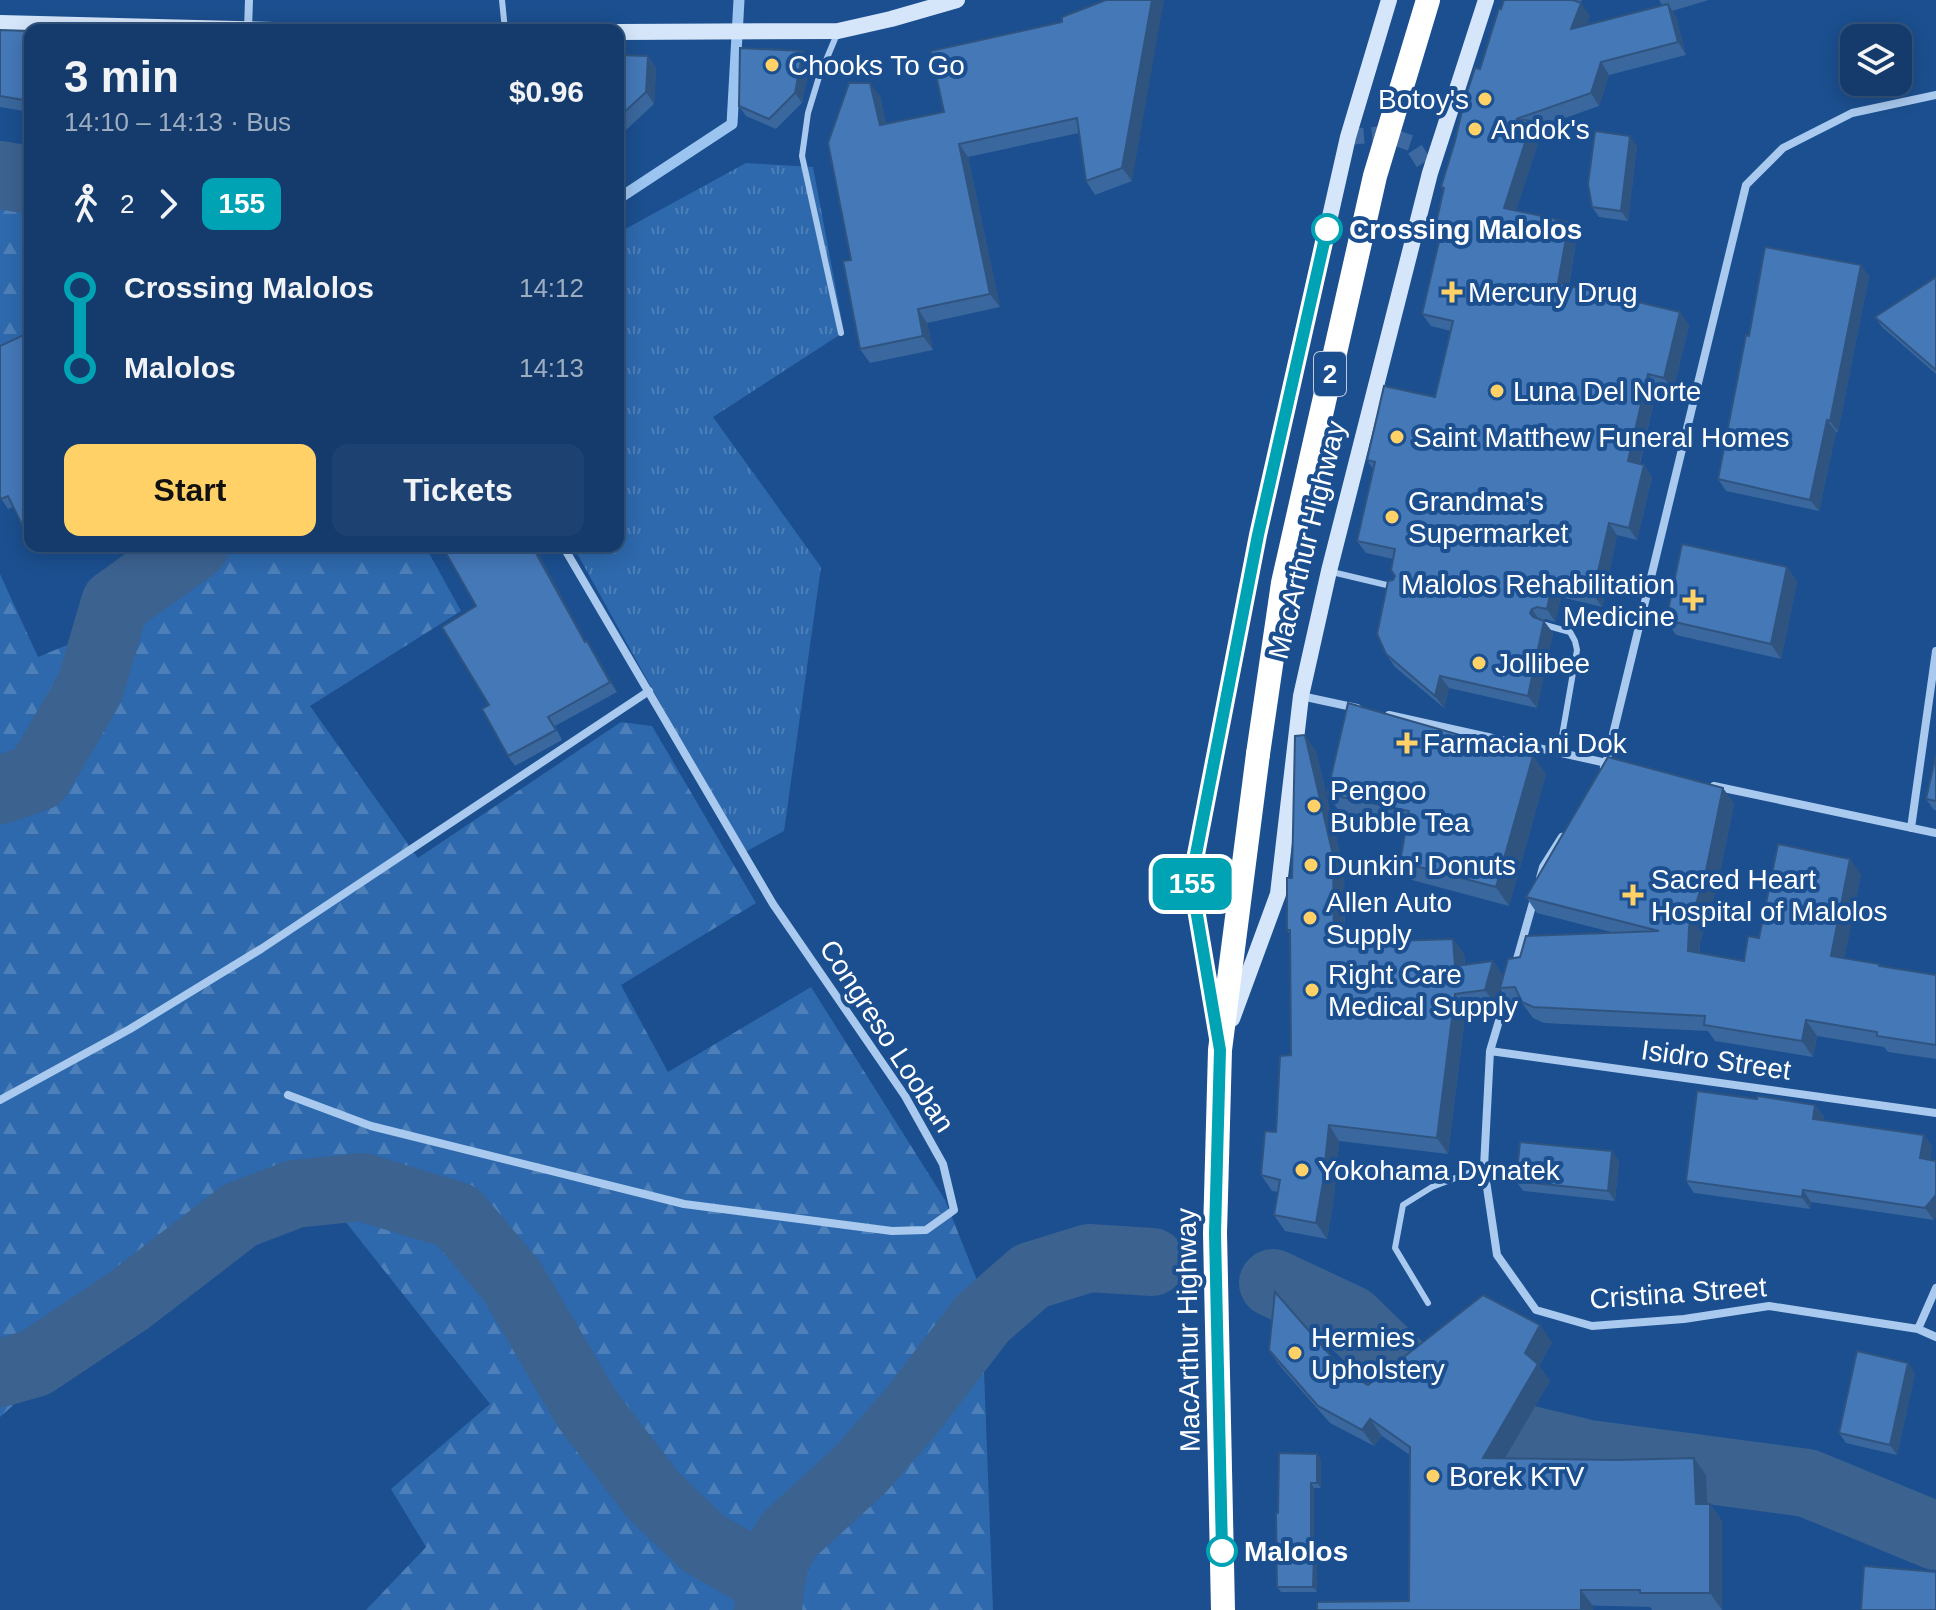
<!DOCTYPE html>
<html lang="en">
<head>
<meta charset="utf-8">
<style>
  :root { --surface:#143b6b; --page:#1d4271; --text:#f1f3f6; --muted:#9dadc1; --line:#33557e; --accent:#ffd166 }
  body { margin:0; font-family:Arial,sans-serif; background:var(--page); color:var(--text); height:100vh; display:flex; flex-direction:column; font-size:30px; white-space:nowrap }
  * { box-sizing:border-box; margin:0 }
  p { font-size:26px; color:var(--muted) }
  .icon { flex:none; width:44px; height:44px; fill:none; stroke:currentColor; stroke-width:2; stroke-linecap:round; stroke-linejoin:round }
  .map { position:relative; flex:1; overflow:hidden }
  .drawer { position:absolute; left:24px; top:24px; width:600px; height:528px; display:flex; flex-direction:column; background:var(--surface); border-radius:16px; box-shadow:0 4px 20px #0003,0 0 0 2px var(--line) }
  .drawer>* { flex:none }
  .badge { padding:0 16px; border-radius:12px; font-size:28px; line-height:52px }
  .fabs { position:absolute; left:1840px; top:24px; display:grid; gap:16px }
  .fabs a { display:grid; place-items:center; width:72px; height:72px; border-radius:16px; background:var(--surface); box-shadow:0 4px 20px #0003,0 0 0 2px var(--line); font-size:40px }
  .map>.badge { position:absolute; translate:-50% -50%; box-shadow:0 0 0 4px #fff }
  .legs { display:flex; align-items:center; gap:12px; height:88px; padding:0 40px; font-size:26px }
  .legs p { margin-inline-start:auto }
  .overview { display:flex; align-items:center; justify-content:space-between; height:136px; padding:0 40px }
  h1 { font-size:44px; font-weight:800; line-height:60px }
  .action { display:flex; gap:16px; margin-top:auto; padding:16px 40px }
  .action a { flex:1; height:92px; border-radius:16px; background:var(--accent); color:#111; font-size:32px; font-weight:800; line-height:92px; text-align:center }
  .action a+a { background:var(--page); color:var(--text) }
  ul { padding:0 40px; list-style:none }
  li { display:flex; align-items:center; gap:28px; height:80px; font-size:30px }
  li i { display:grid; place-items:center; width:12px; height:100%; margin:0 10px; background:currentColor }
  li i::after { content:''; width:20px; height:20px; margin:-10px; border:6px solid; border-radius:50%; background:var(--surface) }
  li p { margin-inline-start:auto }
  li:first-child i { background:linear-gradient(#0000 50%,currentColor 0) }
  li:last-child i { background:linear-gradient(currentColor 50%,#0000 0) }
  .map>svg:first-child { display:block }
  .grass { fill:url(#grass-tufts) }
  .forest { fill:url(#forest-firs) }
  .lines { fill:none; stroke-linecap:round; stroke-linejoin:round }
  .stream { stroke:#9cc4f0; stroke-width:11 }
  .river { stroke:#3c6290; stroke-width:68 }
  .secondary-tunnel { stroke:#3d69a0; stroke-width:16; stroke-dasharray:16 8; stroke-linecap:butt }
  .lane { stroke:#a9c9ee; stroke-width:6 }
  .street { stroke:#a9c9ee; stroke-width:8 }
  .secondary { stroke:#d6e6fa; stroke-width:16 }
  .highway { stroke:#fff; stroke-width:24 }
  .highway-bridge { stroke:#fff; stroke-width:24 }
  .wall { fill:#3a679d }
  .shaded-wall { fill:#305480 }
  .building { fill:#4478b7; stroke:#305480; stroke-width:2 }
  .line-1-casing { stroke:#fff; stroke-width:18 }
  .line-1 { stroke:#00a3b4; stroke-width:12 }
  .poi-dot { fill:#ffd166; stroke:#1b4f8f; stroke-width:3 }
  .stop-1-dot { fill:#fff; stroke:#00a3b4; stroke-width:4 }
  .labels { text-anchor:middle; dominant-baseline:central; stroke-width:8; stroke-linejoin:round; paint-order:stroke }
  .shield { fill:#1b4f8f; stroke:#bbcadd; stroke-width:2 }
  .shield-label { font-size:26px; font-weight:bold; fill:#fff }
  .poi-label { font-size:28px; fill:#fff; stroke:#1b4f8f; text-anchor:start }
  .stop-label { font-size:28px; font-weight:bold; fill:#fff; stroke:#1b4f8f; text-anchor:start }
  .street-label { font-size:28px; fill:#fff; stroke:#1b4f8f }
</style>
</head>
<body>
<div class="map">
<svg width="1936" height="1610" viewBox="0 0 1936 1610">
  <defs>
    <pattern id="grass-tufts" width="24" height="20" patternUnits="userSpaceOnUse" patternTransform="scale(2)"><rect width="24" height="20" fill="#2e69ad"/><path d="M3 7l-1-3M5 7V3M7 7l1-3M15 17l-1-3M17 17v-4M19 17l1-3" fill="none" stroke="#4d80b9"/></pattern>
    <pattern id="forest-firs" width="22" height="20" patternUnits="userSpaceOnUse" patternTransform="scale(2)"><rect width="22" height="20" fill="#2e69ad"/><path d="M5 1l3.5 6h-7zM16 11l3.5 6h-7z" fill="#4d80b9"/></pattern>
  </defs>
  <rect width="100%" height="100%" fill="#1b4f8f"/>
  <path class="grass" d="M746 163 813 167 844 332 713 417 821 567 784 831 743 853 573 546H618V233Z"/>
  <path class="forest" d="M0 198 30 202V343L0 356Z
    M143 546H425L461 611 310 706 418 858 621 722 652 726 756 903 621 985 668 1072 811 987 945 1200 981 1290 993 1610H366L426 1547 391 1489 490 1404 341 1216 285 1219 216 1253 49 1373 0 1417V574L38 657 150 611 128 555Z"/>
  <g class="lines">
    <path class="stream" d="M618 199 732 124 739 0"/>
    <path class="river" d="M0 175 30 180
      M0 790 38 777 90 688 115 603 195 546
      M1273 1283 1350 1319 1456 1422 1589 1454 1807 1483 1936 1536
      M0 1373 35 1363 128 1301 240 1215 295 1194 362 1187 457 1216 512 1281 587 1409 653 1495 703 1543 771 1582
      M768 1610 771 1582 776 1558 788 1536 861 1469 910 1413 983 1318 1031 1276 1089 1258 1152 1262"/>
    <path class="secondary-tunnel" d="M1348 137 1383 134 1411 143 1430 173"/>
    <path class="lane" d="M502 0 505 30
      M837 34 819 77 808 113 802 156 841 333
      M1332 572 1395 587
      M1545 625 1570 632 1575 641 1577 650 1559 753
      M1428 1303 1395 1248 1403 1205 1432 1187 1484 1167"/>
    <path class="street" d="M248 29 249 0
      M1301 696 1357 708
      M1389 715 1611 764
      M1604 767 1606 763 1746 185 1783 148 1852 113 1936 95
      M1714 786 1936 833
      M1911 828 1936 651
      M1540 878 1543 867 1562 837
      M1515 966 1534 899
      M1509 987 1490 1051 1484 1167 1497 1255 1536 1310 1592 1326 1684 1319 1769 1306 1918 1329 1936 1337
      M1490 1051 1936 1113
      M288 1095 371 1126 684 1204 892 1231 926 1230 954 1210 943 1164 905 1096 773 904 563 546
      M0 1100 130 1029 261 949 649 691
      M1918 1329 1936 1288"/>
    <path class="secondary" d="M0 23 274 30
      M374 30H436
      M618 32 838 31 891 19 957 0
      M1232 1019 1278 894 1301 696 1329 571 1430 173 1486 0
      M1216 1029 1191 880 1258 535 1348 137 1389 0"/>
    <path class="highway" d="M1223 1610 1215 1233 1220 1050 1258 754"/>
    <path class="highway-bridge" d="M1258 754 1283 583 1375 176 1428 0"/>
  </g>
  <path class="wall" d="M1504 0H1582L1580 3 1590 16 1586 25 1663 6 1659 0H1709L1672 11 1676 17 1686 55 1609 75 1599 106 1537 128 1541 134 1516 210 1569 222 1577 234 1569 286 1689 325 1673 391 1657 387 1640 464 1644 465 1652 477 1637 540 1617 535 1602 607 1561 597 1555 622 1546 619 1543 620 1553 633 1537 708 1449 688 1444 708 1395 667 1386 654 1393 580 1395 576 1393 559 1366 553 1357 541 1373 469 1367 460 1435 397 1451 331 1431 326 1422 314 1439 239 1434 232 1443 190 1441 187Z
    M1062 22 1132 181 1095 195 1086 181 1079 133 968 157 1000 307 927 323 933 350 870 363 860 349 851 260 880 96 886 124 944 112Z
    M0 30 30 31V112L0 107Z
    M618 55 648 56 656 68 654 104 625 131H618Z
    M810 61 802 103 776 129 746 116 739 106Z
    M1637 146 1628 221 1599 217 1592 207Z
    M1869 276 1838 432H1836L1819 511 1726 491 1718 479 1749 336Z
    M1936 277V374L1882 327 1875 317Z
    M30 332V540L13 507 8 509 0 497Z
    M442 546H534L586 642 594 651 617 692 555 726 562 740 515 766 508 756 489 705 476 606Z
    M1787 567 1797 582 1781 659 1676 635 1666 620Z
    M1316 751 1344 871 1345 942 1453 939 1464 954 1465 965 1493 961 1503 976 1520 957 1615 933 1537 913 1526 897 1723 788 1734 804 1717 886 1700 942V953L1744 961 1759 938 1861 874 1844 958 1879 964 1881 967 1936 975V1059L1888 1052 1884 1047 1817 1036 1813 1057 1715 1041 1708 1031 1544 1023 1533 1018 1522 1003 1511 1004 1500 989 1496 1006 1466 1009 1448 1154 1339 1141 1334 1198 1327 1239 1285 1231 1274 1215 1278 1192 1272 1191 1261 1175 1276 1132 1291 1055 1290 935 1287 930 1292 878Z
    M1936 755V810H1934L1926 799Z
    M1533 756 1546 774 1509 906 1412 880 1400 862 1406 826 1340 812 1327 794Z
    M1757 1099 1815 1105 1824 1117 1823 1120 1924 1135 1932 1147 1930 1160 1934 1220 1811 1202 1810 1209 1694 1193 1686 1181Z
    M1619 1161 1615 1201 1523 1191 1516 1181Z
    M1552 1342 1539 1366 1550 1381 1504 1458 1617 1460 1694 1458 1706 1475 1707 1504H1710L1722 1521V1610H1652L1650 1607 1409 1601 1410 1455 1382 1436 1374 1446 1330 1423 1280 1366 1269 1350 1344 1371 1368 1385Z
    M1915 1373 1897 1455 1846 1443 1839 1433Z
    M1321 1459V1488H1314V1556L1317 1560V1592H1281L1277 1587 1278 1513Z"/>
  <path class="shaded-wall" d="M1152 0H1164L1132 181 1122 168Z
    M1581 3 1590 16 1580 42 1571 29Z
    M1668 4 1676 17 1686 55 1678 42Z
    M803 51 810 61 802 103 795 93Z
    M648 56 656 68 654 104 646 92Z
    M1601 62 1609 75 1599 106 1591 93Z
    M870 83 880 96 889 139 880 125Z
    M1532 121 1541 134 1513 220 1504 208Z
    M1630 136 1637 146 1628 221 1621 211Z
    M959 144 968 157 1000 307 990 294Z
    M1569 222 1577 234 1567 296 1558 283Z
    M1861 265 1869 276 1838 432 1830 421Z
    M918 309 927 323 933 350 923 336Z
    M1680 312 1689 325 1673 391 1664 378Z
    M1648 374 1657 387 1637 474 1628 461Z
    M1827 420 1836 432 1819 511 1810 500Z
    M1644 465 1652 477 1637 540 1629 528Z
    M1609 523 1617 535 1602 607 1593 594Z
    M532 546H534L592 652 585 642Z
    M1787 567 1797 582 1781 659 1771 644Z
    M1552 585 1561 597 1555 622 1547 609Z
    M1532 609 1540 621 1541 630 1530 613Z
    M1544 621 1553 633 1537 708 1528 696Z
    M587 641 594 651 617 692 610 682Z
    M1440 676 1449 688 1444 708 1435 696Z
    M1305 735 1316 751 1344 871 1345 958 1334 943Z
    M1533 756 1546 774 1509 906 1496 887Z
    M1723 788 1734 804 1717 886 1700 942 1699 967 1688 951 1689 927Z
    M1850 859 1861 874 1842 972 1831 956Z
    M1453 939 1464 954 1466 982 1455 966Z
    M1493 961 1504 977 1496 1006 1485 990Z
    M1455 994 1466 1009 1448 1154 1437 1138Z
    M1806 1020 1817 1036 1813 1057 1802 1041Z
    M1815 1105 1824 1117 1821 1131 1813 1119Z
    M1329 1125 1339 1141 1334 1198 1327 1239 1316 1223Z
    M1924 1135 1932 1147 1929 1170 1920 1158Z
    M1612 1151 1619 1161 1615 1201 1608 1191Z
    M1803 1190 1811 1202 1810 1209 1802 1197Z
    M1936 1195V1217L1934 1220 1925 1208Z
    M1540 1325 1552 1342 1539 1366 1550 1381 1495 1475 1483 1458 1525 1353Z
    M1908 1363 1915 1373 1897 1455 1890 1445Z
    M1370 1419 1382 1436 1374 1446 1362 1430Z
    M1317 1454 1321 1459V1488L1317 1483Z
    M1694 1458 1706 1475 1708 1521 1696 1504Z
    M1311 1483 1314 1488V1556L1317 1560V1592L1313 1587 1311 1555Z
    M1710 1504 1722 1521V1610L1710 1593Z
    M1581 1590 1593 1606V1610H1581Z"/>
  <path class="building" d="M1106 0H1152L1122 168 1086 181 1077 118 959 144 990 294 918 309 923 336 860 349 843 261 851 260 828 143 849 83H870L880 125 944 112 931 51 1062 22V17Z
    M1504 0H1573L1581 3 1571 29 1668 4 1678 42 1601 62 1591 93 1516 119 1532 121 1504 208 1569 222 1558 283 1680 312 1664 378 1648 374 1628 461 1644 465 1629 528 1609 523 1593 594 1552 585 1547 609 1537 607 1532 609 1530 613 1533 617 1544 621 1528 696 1440 676 1435 696 1386 654 1377 634 1388 581 1393 580 1395 576 1391 570 1395 549 1357 541 1375 462 1367 460 1384 386 1435 397 1453 321 1422 314 1441 233 1434 232 1444 188 1441 187 1455 141 1464 102 1475 68 1480 69 1499 8 1501 9Z
    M0 30 30 31V101L0 96Z
    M740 48 803 51 795 93 769 119 739 106Z
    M618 55 648 56 646 92 618 118Z
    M1595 131 1630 136 1621 211 1592 207 1588 184Z
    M1765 247 1861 265 1830 421 1827 420 1810 500 1718 479 1746 335 1749 336Z
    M1936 277V370L1875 317Z
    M30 332V534L27 535 8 496 1 499 0 497V346Z
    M1682 544 1787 567 1771 644 1666 620Z
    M442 546H532L585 642 587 641 610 682 548 717 556 730 508 756 482 709 489 705 442 627 476 606Z
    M1348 703 1533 756 1496 887 1400 862 1409 811 1327 794Z
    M1305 735 1333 855 1334 943 1453 939 1455 966 1493 961 1485 990 1455 994 1437 1138 1329 1125 1323 1182 1316 1223 1274 1215 1280 1180 1261 1175 1265 1131 1276 1132 1280 1056 1291 1055 1290 930H1287V878H1292L1295 736Z
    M1936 755V801L1926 799Z
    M1608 757 1723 788 1706 871 1689 927 1688 951 1744 961 1748 936 1759 938 1778 844 1850 859 1831 956 1879 964V966L1936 975V1045L1877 1036V1032L1806 1020 1802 1041 1704 1025 1705 1016 1533 1007 1522 1002 1515 987 1500 988 1508 959 1520 957 1526 936 1659 931 1526 897Z
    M1697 1091 1757 1099V1096L1815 1105 1813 1119 1924 1135 1920 1158 1936 1161V1195L1925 1208 1803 1190 1802 1197 1686 1181Z
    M1520 1142 1612 1151 1608 1191 1516 1181Z
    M1275 1292 1344 1371 1368 1385 1483 1295 1540 1325 1525 1353 1538 1364 1483 1458 1617 1460 1694 1458 1696 1504H1710V1593H1640V1590H1581V1610H1317V1602L1409 1601 1410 1447 1370 1419 1362 1430 1318 1406 1269 1350Z
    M1857 1351 1908 1363 1890 1445 1839 1433Z
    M1279 1453 1317 1454V1483H1311V1555H1314L1313 1587H1277L1276 1513H1278Z
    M1864 1566 1936 1572V1610H1861Z"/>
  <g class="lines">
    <defs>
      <path id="line-1" d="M1222 1551 1215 1233 1220 1050 1191 880 1258 535 1327 229"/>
    </defs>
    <use href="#line-1" class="line-1-casing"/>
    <use href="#line-1" class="line-1"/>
  </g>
  <g class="poi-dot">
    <circle cx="772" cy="65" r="8"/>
    <circle cx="1485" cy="99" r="8"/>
    <circle cx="1475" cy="129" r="8"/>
    <path d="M1448 280h8v8h8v8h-8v8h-8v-8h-8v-8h8z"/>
    <circle cx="1497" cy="391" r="8"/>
    <circle cx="1397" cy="437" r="8"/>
    <circle cx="1392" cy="517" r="8"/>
    <path d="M1689 588h8v8h8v8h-8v8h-8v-8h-8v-8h8z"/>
    <circle cx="1479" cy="663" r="8"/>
    <path d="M1403 731h8v8h8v8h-8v8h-8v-8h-8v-8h8z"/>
    <circle cx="1314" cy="806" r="8"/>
    <circle cx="1311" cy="865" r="8"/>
    <path d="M1629 883h8v8h8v8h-8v8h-8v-8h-8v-8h8z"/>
    <circle cx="1310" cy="918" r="8"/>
    <circle cx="1312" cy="990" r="8"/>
    <circle cx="1302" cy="1170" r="8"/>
    <circle cx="1295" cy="1353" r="8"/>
    <circle cx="1433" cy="1476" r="8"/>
  </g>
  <g class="stop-1-dot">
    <circle cx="1327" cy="229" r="14"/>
    <circle cx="1222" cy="1551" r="14"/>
  </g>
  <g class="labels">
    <rect class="shield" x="1314" y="352" width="32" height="44" rx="6"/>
    <g class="shield-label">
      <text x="1330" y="374">2</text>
    </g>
    <g class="poi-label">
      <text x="788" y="65">Chooks To Go</text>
      <text x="1469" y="99" text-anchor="end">Botoy's</text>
      <text x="1491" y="129">Andok's</text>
      <text x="1468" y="292">Mercury Drug</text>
      <text x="1513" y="391">Luna Del Norte</text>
      <text x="1413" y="437">Saint Matthew Funeral Homes</text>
      <text x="1408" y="501">Grandma's<tspan x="1408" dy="32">Supermarket</tspan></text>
      <text x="1675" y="584" text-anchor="end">Malolos Rehabilitation<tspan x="1675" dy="32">Medicine</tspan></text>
      <text x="1495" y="663">Jollibee</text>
      <text x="1423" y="743">Farmacia ni Dok</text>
      <text x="1330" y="790">Pengoo<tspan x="1330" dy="32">Bubble Tea</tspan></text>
      <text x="1327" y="865">Dunkin' Donuts</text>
      <text x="1651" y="879">Sacred Heart<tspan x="1651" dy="32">Hospital of Malolos</tspan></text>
      <text x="1326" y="902">Allen Auto<tspan x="1326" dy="32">Supply</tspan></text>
      <text x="1328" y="974">Right Care<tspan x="1328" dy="32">Medical Supply</tspan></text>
      <text x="1318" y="1170">Yokohama Dynatek</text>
      <text x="1311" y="1337">Hermies<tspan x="1311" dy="32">Upholstery</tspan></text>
      <text x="1449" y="1476">Borek KTV</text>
    </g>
    <g class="stop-label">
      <text x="1349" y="229">Crossing Malolos</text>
      <text x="1244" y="1551">Malolos</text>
    </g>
    <g class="street-label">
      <text transform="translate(1307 540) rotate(-76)">MacArthur Highway</text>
      <text transform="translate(887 1036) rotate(57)">Congreso Looban</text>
      <text transform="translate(1716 1060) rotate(8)">Isidro Street</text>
      <text transform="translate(1678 1293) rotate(-4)">Cristina Street</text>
      <text transform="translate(1188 1330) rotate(-91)">MacArthur Highway</text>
    </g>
  </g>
</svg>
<div class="fabs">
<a><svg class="icon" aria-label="layers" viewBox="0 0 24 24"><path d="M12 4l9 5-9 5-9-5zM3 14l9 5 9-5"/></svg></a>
</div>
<b class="badge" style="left:1192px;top:884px;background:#00a3b4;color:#fff">155</b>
<section class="drawer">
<div class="overview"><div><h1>3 min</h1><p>14:10 – 14:13 · Bus</p></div><b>$0.96</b></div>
<div class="legs"><svg class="icon" aria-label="walk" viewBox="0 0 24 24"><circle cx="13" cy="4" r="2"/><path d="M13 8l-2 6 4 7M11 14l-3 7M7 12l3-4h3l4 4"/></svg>2<svg class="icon" aria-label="forward" viewBox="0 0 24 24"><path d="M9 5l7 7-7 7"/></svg><b class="badge" style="background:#00a3b4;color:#fff">155</b></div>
<ul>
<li><i style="color:#00a3b4"></i><b>Crossing Malolos</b><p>14:12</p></li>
<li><i style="color:#00a3b4"></i><b>Malolos</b><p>14:13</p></li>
</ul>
<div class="action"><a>Start</a><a>Tickets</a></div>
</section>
</div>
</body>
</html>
